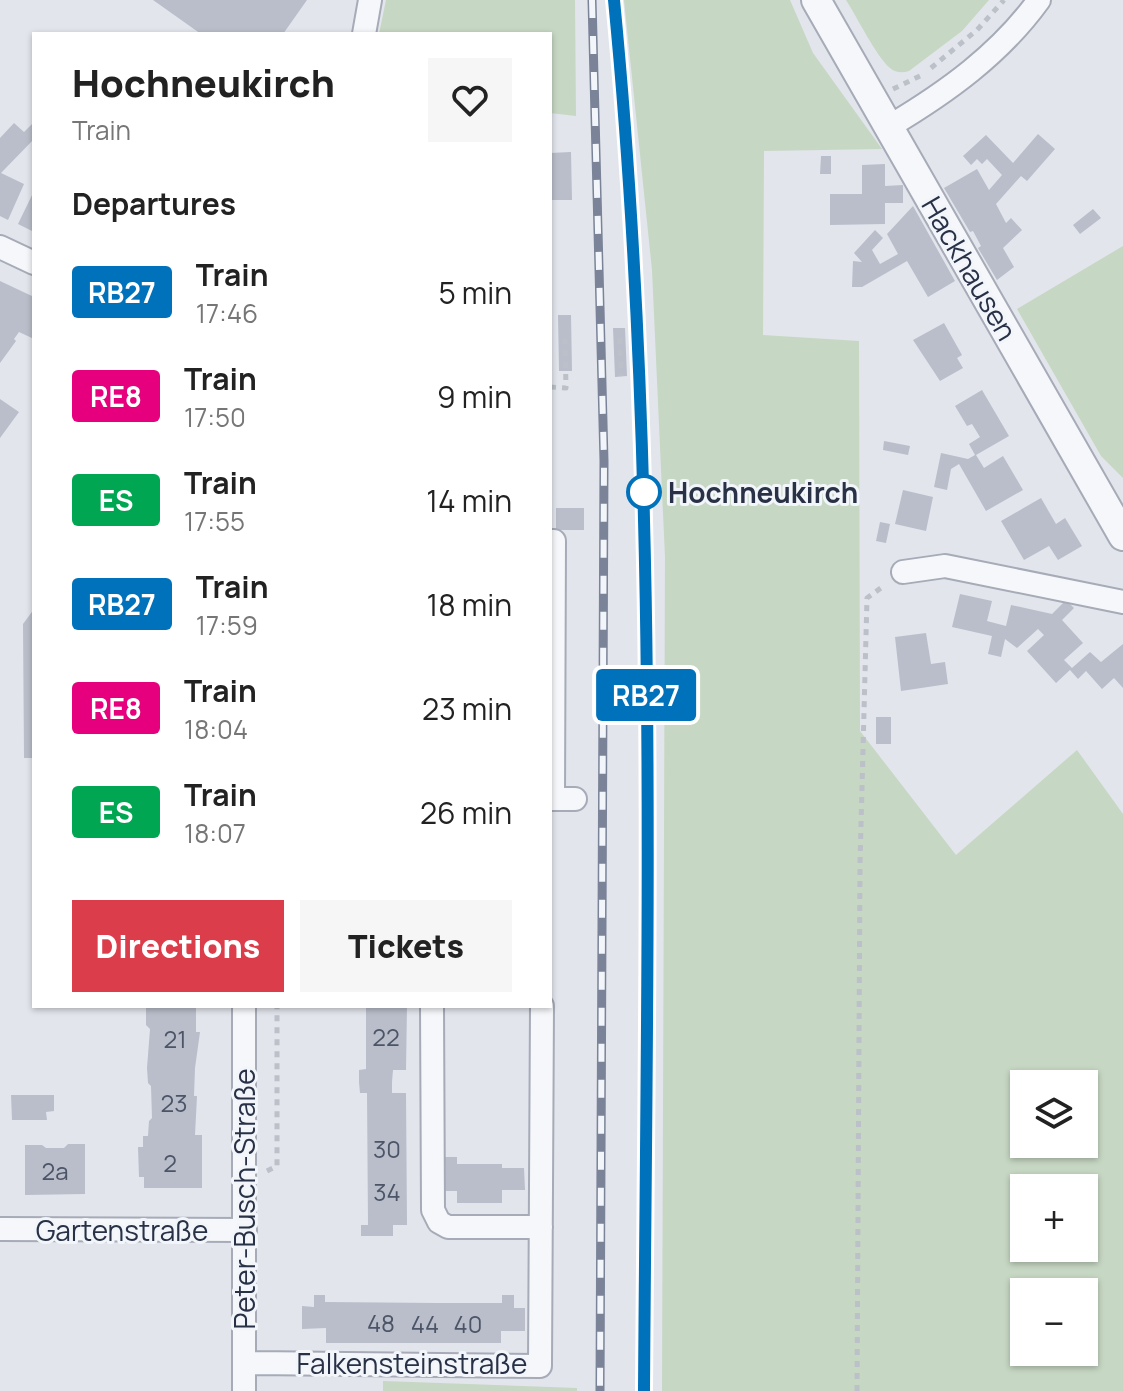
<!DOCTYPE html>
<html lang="en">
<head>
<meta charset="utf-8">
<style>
  :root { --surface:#fff; --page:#f6f6f6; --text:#222; --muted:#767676; --accent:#db3d4a }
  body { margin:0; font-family:Manrope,sans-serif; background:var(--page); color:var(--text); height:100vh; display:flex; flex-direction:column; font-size:30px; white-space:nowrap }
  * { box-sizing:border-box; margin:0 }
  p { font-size:26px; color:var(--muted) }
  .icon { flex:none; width:44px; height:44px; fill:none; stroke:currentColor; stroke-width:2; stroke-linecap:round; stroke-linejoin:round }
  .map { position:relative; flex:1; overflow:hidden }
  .details { position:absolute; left:32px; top:32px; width:520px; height:976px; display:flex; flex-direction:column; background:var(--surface); border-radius:0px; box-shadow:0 2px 6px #0004 }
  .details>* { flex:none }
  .badge { padding:0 16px; border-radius:6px; font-size:28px; line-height:52px }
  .buttons { position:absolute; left:1010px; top:1070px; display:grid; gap:16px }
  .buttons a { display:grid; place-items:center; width:88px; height:88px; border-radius:0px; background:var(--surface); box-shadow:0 2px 6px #0004; font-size:40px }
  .map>.badge { position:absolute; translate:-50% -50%; box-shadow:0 0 0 4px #fff }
  h2 { padding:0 40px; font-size:30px; line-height:72px }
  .round { display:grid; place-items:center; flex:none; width:84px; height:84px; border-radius:0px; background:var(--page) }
  .summary { display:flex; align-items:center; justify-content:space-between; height:136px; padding:0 40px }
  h1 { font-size:38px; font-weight:800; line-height:60px }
  .primary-button { display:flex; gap:16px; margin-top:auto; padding:16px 40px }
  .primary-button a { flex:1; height:92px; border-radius:0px; background:var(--accent); color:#fff; font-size:32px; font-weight:800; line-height:92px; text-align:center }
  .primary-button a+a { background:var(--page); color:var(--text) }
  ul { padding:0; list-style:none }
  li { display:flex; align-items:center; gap:24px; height:104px; padding:0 40px }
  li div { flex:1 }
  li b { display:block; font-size:30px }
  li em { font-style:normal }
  li .badge { min-width:88px; font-weight:700; text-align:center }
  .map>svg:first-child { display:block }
  .green { fill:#c6d7c3; fill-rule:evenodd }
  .building { fill:#b9beca }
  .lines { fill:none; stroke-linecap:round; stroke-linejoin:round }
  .minor-casing { stroke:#a6abb7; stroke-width:26 }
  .tertiary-casing { stroke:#a6abb7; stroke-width:32 }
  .path { stroke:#bcc0c8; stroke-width:5; stroke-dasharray:6 6; stroke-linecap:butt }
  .minor { stroke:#f6f7fa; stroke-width:22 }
  .tertiary { stroke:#f6f7fa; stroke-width:28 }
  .rail-casing { stroke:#7a8397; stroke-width:9 }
  .rail { stroke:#f2f5f9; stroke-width:6; stroke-dasharray:18; stroke-linecap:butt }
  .line-casing { stroke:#fff; stroke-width:18 }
  .line { stroke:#0072bc; stroke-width:12 }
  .stop-dot { fill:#fff; stroke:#0072bc; stroke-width:4 }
  .labels { text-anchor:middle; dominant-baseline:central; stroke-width:6; stroke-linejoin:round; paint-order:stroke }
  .number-label { font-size:24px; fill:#4c5467 }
  .street-label { font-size:28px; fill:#283146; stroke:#f2f5f9 }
  .stop-label { font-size:28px; font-weight:bold; fill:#283146; stroke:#f2f5f9; text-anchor:start }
</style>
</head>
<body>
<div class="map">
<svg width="1123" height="1391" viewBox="0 0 1123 1391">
  <rect width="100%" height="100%" fill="#e2e5ec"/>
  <path class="green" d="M386 0H575L576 116 550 113V34H379Z
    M624 0H790L813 53 882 149 764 151 763 335 859 341 860 731 956 855 1077 750 1123 814V1391H662L665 557 652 270ZM1084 1084V1144H1024V1084ZM1024 1188H1084V1248H1024ZM1024 1292H1084V1352H1024Z
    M846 0H989L962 31 909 71C902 73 896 73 890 68 876 56 857 17 846 0Z
    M1123 246V478L1101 456 1017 309Z
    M383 1381 577 1388V1391H383Z"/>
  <path class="building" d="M153 0H307L283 34H201Z
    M34 122V139L1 173 24 184 8 220 0 216V138L14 123 24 132Z
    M1038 134 1055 149 1027 181 1021 176 996 204 1006 223 1011 218 1022 230 1003 248 1014 267 997 280 978 248 981 246 973 231 970 232 944 188 977 169 989 190 1002 175 987 159 982 164 977 159 971 165 963 156 986 135 1013 163Z
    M571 152 572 200H550V153Z
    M821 156H831V174H820Z
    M885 164V186L903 185V203H885V224L830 225V194H862V165Z
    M34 191V232L18 224Z
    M913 206 955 281 928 297 907 261 862 287H852L853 261 862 262 854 253 875 230 883 238 872 250 880 264 898 254 887 234Z
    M1093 209 1101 218 1080 234 1073 225Z
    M0 281 34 297V339L19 332 14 339 16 341 0 363Z
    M558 315H571L572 371H559Z
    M944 323 962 355 957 358 963 368 940 381 913 340Z
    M613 328H625L627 376 615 377Z
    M982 390 1009 436 976 455 984 468 1003 456 1023 490 986 511 959 464 951 469 947 490 934 487 941 453 968 459 975 455 969 444 980 437 972 424 967 426 955 406Z
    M0 399 19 412 0 438Z
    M884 441 910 446 908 455 883 450Z
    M903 490 933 497 926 531 895 524Z
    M1041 498 1056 524 1065 518 1082 546 1058 560 1049 546 1024 560 1001 521Z
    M556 508H584V530H556Z
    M880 522 890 524 886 543 876 541Z
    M960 594 992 601 987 621 1006 626 1011 605 1052 614 1065 601 1068 602 1074 608 1062 620 1083 643 1064 660 1072 668 1090 652 1101 662 1123 644V688L1114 678 1102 689 1086 671 1078 679 1070 670 1056 683 1027 651 1044 635 1038 629 1017 648 1005 639 1001 657 988 654 992 636 952 627Z
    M34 609V758H24L23 624Z
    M926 633 931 664 945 662 948 684 901 691 895 637Z
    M876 717H891V744H876Z
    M178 1006 196 1008V1032H200L195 1068 194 1096H197L195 1135H202V1188H144V1177H139L138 1147H143V1136H148L149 1121 152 1118 151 1086 148 1083 147 1068 150 1029 146 1025V1008Z
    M366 1006H407L406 1070H393L392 1082V1093H406L407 1225H393V1236H361V1225H368L367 1093H360L359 1082V1070L366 1069Z
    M11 1095H54V1111L46 1112 47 1120H12Z
    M68 1144H85V1194L25 1195V1145H42L46 1148H64Z
    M444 1157H457V1164H502V1168H524L525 1190H502V1203H457V1191H444Z
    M314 1295H325V1302L436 1303H502V1295H514V1308H525V1331H501V1343H326V1328L302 1329V1306L314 1307Z"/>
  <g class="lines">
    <defs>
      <path id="minor" d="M364 34 370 0
        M890 126C947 92 1000 54 1039 0
        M0 247 34 263
        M550 541H554L553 799
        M903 572 945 566 1123 602
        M550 799H575
        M244 1006V1391
        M432 1006 433 1210 439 1222 448 1227H541
        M0 1229 245 1230
        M244 1363 540 1366 542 1006"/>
      <path id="tertiary" d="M816 0 1123 536"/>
    </defs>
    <use href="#minor" class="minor-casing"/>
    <use href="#tertiary" class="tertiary-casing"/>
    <path class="path" d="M931 68 977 30 1004 0
      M893 89 920 76
      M620 338 621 376
      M550 387 566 388 565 339
      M267 1171 277 1166V1006
      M857 1391 860 863 867 598 885 585"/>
    <use href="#minor" class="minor"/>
    <use href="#tertiary" class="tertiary"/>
    <defs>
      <path id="rail" d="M592 0 604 461 600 1391
        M614 0C660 461 648 928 644 1391"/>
    </defs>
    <use href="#rail" class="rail-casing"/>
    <use href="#rail" class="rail"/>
  </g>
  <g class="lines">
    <defs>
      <path id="line" d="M614 0C659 462 647 927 644 1391"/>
    </defs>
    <use href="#line" class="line-casing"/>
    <use href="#line" class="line"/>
  </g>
  <circle class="stop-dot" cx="644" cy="492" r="16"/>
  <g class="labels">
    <g class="number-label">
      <text x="386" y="1036">22</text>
      <text x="175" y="1038">21</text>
      <text x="174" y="1102">23</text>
      <text x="387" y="1148">30</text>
      <text x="170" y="1162">2</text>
      <text x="55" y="1170">2a</text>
      <text x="387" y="1191">34</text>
      <text x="381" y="1322">48</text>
      <text x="425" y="1323">44</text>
      <text x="468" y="1323">40</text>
    </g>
    <g class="street-label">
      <text transform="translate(970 268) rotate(60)">Hackhausen</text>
      <text transform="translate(244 1199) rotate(-90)">Peter-Busch-Straße</text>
      <text x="122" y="1230">Gartenstraße</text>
      <text x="412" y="1363">Falkensteinstraße</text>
    </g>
    <g class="stop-label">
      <text x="668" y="492">Hochneukirch</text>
    </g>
  </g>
</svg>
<div class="buttons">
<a><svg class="icon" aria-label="layers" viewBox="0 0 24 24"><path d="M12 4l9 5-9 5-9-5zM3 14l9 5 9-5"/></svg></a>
<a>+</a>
<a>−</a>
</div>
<b class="badge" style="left:646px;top:695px;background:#0072bc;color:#fff">RB27</b>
<section class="details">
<div class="summary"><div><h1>Hochneukirch</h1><p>Train</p></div><a class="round"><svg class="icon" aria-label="heart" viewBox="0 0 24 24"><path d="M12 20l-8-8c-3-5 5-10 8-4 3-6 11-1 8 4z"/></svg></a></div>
<h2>Departures</h2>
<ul>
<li><span class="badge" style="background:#0072bc;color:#fff">RB27</span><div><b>Train</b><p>17:46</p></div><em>5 min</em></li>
<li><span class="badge" style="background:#e6007e;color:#fff">RE8</span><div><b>Train</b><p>17:50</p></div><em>9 min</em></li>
<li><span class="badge" style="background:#00a651;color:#fff">ES</span><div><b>Train</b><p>17:55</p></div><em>14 min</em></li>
<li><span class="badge" style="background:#0072bc;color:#fff">RB27</span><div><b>Train</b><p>17:59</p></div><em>18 min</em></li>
<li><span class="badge" style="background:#e6007e;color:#fff">RE8</span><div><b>Train</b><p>18:04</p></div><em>23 min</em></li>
<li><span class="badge" style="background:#00a651;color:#fff">ES</span><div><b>Train</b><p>18:07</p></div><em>26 min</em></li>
</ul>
<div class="primary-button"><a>Directions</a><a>Tickets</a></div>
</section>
</div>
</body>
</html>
